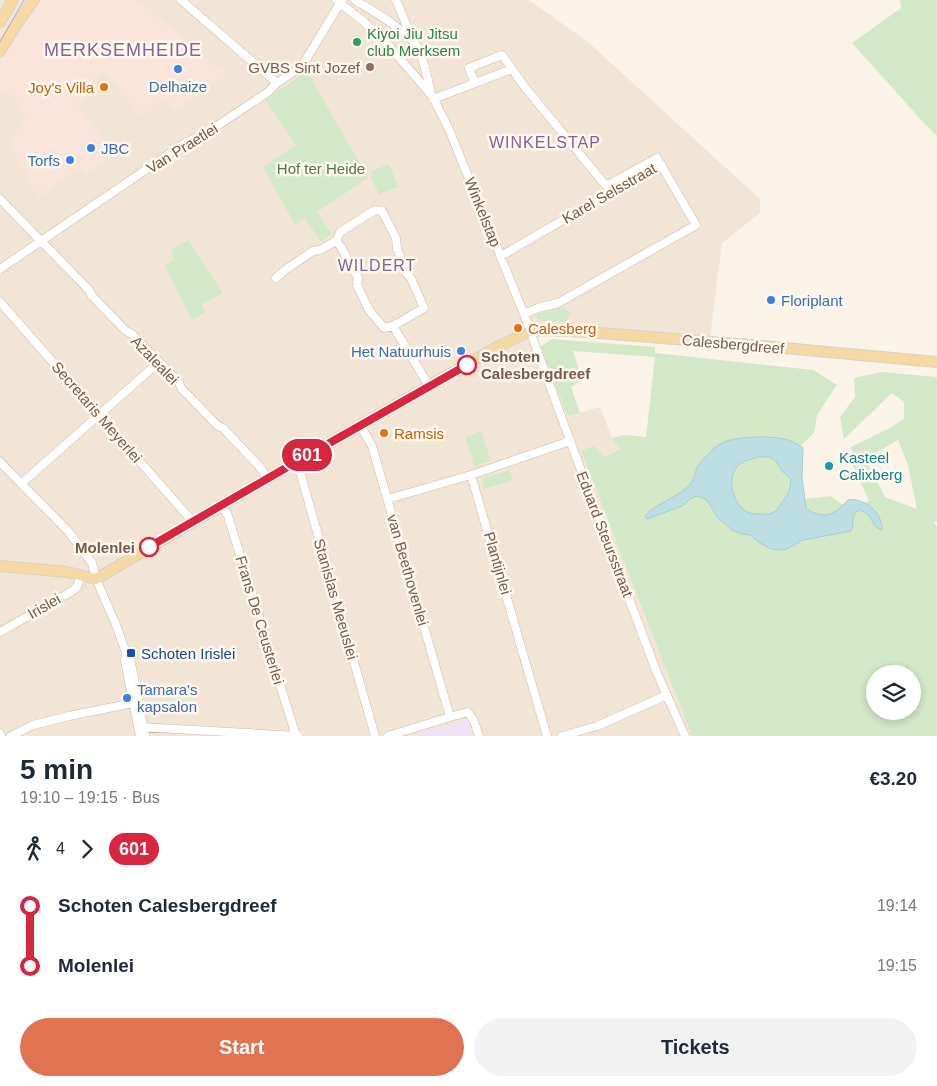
<!DOCTYPE html>
<html lang="en">
<head>
<meta charset="utf-8">
<style>
  :root { --surface:#fff; --page:#f2f2f3; --text:#1f2937; --muted:#747a83; --accent:#df7352 }
  body { margin:0; font-family:Arial,sans-serif; background:var(--page); color:var(--text); height:100vh; display:flex; flex-direction:column; font-size:19px; white-space:nowrap }
  * { box-sizing:border-box; margin:0 }
  p { font-size:16px; color:var(--muted) }
  .icon { flex:none; width:28px; height:28px; fill:none; stroke:currentColor; stroke-width:2; stroke-linecap:round; stroke-linejoin:round }
  .map { position:relative; height:736px; overflow:hidden }
  .details { display:flex; flex-direction:column; background:var(--surface); flex:1 }
  .details>* { flex:none }
  .badge { padding:0 10px; border-radius:16px; font-size:18px; line-height:32px }
  .buttons { position:absolute; left:866px; top:665px; display:grid; gap:10px }
  .buttons a { display:grid; place-items:center; width:55px; height:55px; border-radius:50%; background:var(--surface); box-shadow:0 2px 8px #0003; font-size:25px }
  .map>.badge { position:absolute; translate:-50% -50%; box-shadow:0 0 0 2px #fff }
  .legs { display:flex; align-items:center; gap:8px; height:55px; padding:0 20px; font-size:16px }
  .legs p { margin-inline-start:auto }
  .overview { display:flex; align-items:center; justify-content:space-between; height:85px; padding:0 20px }
  h1 { font-size:28px; font-weight:700; line-height:38px }
  .action { display:flex; gap:10px; margin-top:auto; padding:10px 20px }
  .action a { flex:1; height:58px; border-radius:30px; background:var(--accent); color:#fff; font-size:20px; font-weight:700; line-height:58px; text-align:center }
  .action a+a { background:var(--page); color:var(--text) }
  ul { padding:0 20px; list-style:none }
  li { display:flex; align-items:center; gap:18px; height:60px; font-size:19px }
  li i { display:grid; place-items:center; width:8px; height:100%; margin:0 6px; background:currentColor }
  li i::after { content:''; width:12px; height:12px; margin:-6px; border:4px solid; border-radius:50%; background:var(--surface) }
  li p { margin-inline-start:auto }
  li:first-child i { background:linear-gradient(#0000 50%,currentColor 0) }
  li:last-child i { background:linear-gradient(currentColor 50%,#0000 0) }
  .map>svg:first-child { display:block }
  .residential { fill:#f3e5d5 }
  .commercial { fill:#fbe5db }
  .education { fill:#f0e3f8 }
  .green { fill:#d3e8c6; fill-rule:evenodd }
  .water { fill:#bcdee4; stroke:#a3cdd5; fill-rule:evenodd }
  .lines { fill:none; stroke-linecap:round; stroke-linejoin:round }
  .minor-casing { stroke:#cdbbad; stroke-width:9 }
  .major-casing { stroke:#d8d1cd; stroke-width:12 }
  .minor { stroke:#fff; stroke-width:8 }
  .major { stroke:#f6d8a3; stroke-width:10 }
  .tram { stroke:#b6a5c5; stroke-width:1 }
  .line-1-casing { stroke:#fff; stroke-width:11 }
  .line-1 { stroke:#d7263d; stroke-width:8 }
  .leisure-dot { fill:#2e9e5b; stroke:#fef7ed; stroke-width:2 }
  .education-dot { fill:#8d6e63; stroke:#fef7ed; stroke-width:2 }
  .shop-dot { fill:#3f7fe0; stroke:#fef7ed; stroke-width:2 }
  .food-dot { fill:#e8710a; stroke:#fef7ed; stroke-width:2 }
  .stop-1-dot { fill:#fff; stroke:#d7263d; stroke-width:2.5 }
  .culture-dot { fill:#0f9aa8; stroke:#fef7ed; stroke-width:2 }
  .transit-dot { fill:#1a4fb4; stroke:#fef7ed; stroke-width:2 }
  .labels { text-anchor:middle; dominant-baseline:central; stroke-width:5; stroke-linejoin:round; paint-order:stroke }
  .leisure-label { font-size:15px; fill:#27864d; stroke:#fef7ed; text-anchor:start }
  .education-label { font-size:15px; fill:#785e54; stroke:#fef7ed; text-anchor:end }
  .shop-label { font-size:15px; fill:#366cbe; stroke:#fef7ed; text-anchor:start }
  .food-label { font-size:15px; fill:#c56008; stroke:#fef7ed; text-anchor:start }
  .street-label { font-size:15px; fill:#745b4c; stroke:#fef7ed }
  .park-label { font-size:15px; fill:#547845; stroke:#fef7ed }
  .stop-label { font-size:15px; font-weight:bold; fill:#745b4c; stroke:#fef7ed; text-anchor:start }
  .culture-label { font-size:15px; fill:#0d838f; stroke:#fef7ed; text-anchor:start }
  .transit-label { font-size:15px; fill:#164399; stroke:#fef7ed; text-anchor:start }
  .neighbourhood-label { font-size:16px; letter-spacing:1px; fill:#816490; stroke:#fef7ed }
  .quarter-label { font-size:18px; letter-spacing:1px; fill:#816490; stroke:#fef7ed }
</style>
</head>
<body>
<div class="map">
<svg width="937" height="736" viewBox="0 0 937 736">
  <rect width="100%" height="100%" fill="#fbf3e7"/>
  <path class="residential" d="M0 0H529L588 42 760 199V213L722 243 710 337H537L568 416 600 407 611 435 620 449 603 457 581 451 692 736H0Z"/>
  <path class="commercial" d="M39 0H138L215 66 227 73 222 79 175 111 166 98 141 116 104 71 82 90 87 97 77 104 114 155 86 174 80 167 38 198 8 139 17 133 25 117 15 98 0 89V63Z"/>
  <path class="education" d="M468 719 473 736H410Z"/>
  <path class="green" d="M900 0H937V136L923 122 852 43 901 8Z
    M307 71 368 178 317 212 332 234 321 242 305 218 295 225 263 167 296 145 265 100Z
    M389 164 398 187 379 194 371 178 372 171Z
    M188 240 223 293 202 304 205 312 192 320 165 266 174 259 171 250Z
    M562 307 570 312 567 322 542 321 537 319 536 314Z
    M552 339 655 347V353L813 370 837 385 817 415 814 433 796 450 797 500 831 496 851 511 869 501 852 464 851 447 890 428 904 419V402L892 393 844 439 840 417 855 397 854 378 881 372 937 377V521L934 522 937 527V736H692L581 451 594 446 604 457 620 449 612 438 623 435 646 437 655 357 573 351 582 380 571 387 580 413 568 416 540 347ZM898 440 908 465 917 509 885 497 865 459ZM875 674H912V711H875Z
    M481 431 491 461 474 466 465 437Z
    M510 470 513 480 484 489 482 481 484 478Z"/>
  <path class="water" d="M756 437C772 437 790 437 803 448L802 478 806 508C814 515 827 518 836 511 841 508 844 503 848 500 864 497 883 513 882 530H881C870 525 873 514 860 510 849 514 855 523 851 531L803 540 789 548 783 550 771 549 760 543 750 535 742 534 732 530 718 518 707 500 698 496 693 497 682 506 647 519 645 517C651 505 681 497 691 483 694 479 695 472 697 468 701 460 714 447 722 443 732 438 745 438 756 437ZM758 457H770L775 460 783 472 791 479C791 490 787 496 781 504 776 512 772 515 762 514 757 514 751 514 747 512 732 504 725 475 740 464 745 460 753 459 758 457Z"/>
  <g class="lines">
    <defs>
      <path id="minor" d="M181 0 277 83
        M336 0 363 21 390 47 432 96 448 127 524 314 558 408 608 543 657 673 685 736
        M355 0C371 10 408 31 417 46 424 59 428 80 431 94
        M396 0 407 26
        M475 83 469 68 502 55 512 69
        M433 99 512 69 524 86 611 192
        M0 199 89 290 92 296 126 331 132 334 179 382 181 388 218 426 223 428 259 466 268 478
        M501 256 611 192 662 165
        M0 269 188 141 199 138 268 92 277 83 302 66 342 0
        M276 278 285 270 313 251 320 250 336 241
        M0 302 193 522
        M524 314 538 308 558 303 696 225 657 158 606 186
        M393 326 384 328 369 310 357 285 358 278 341 247 336 241 340 232 375 210 382 211 396 238 397 248 407 274 411 278 424 308 393 326 429 386
        M360 425 372 446 450 717
        M0 462 68 531 92 563 96 579 117 627 126 653 130 658 145 736
        M296 462 299 468 375 736
        M471 475 570 441
        M22 483 159 362
        M388 499 471 475 547 736
        M222 505 228 516 296 736
        M0 632 74 590 78 585 80 575
        M126 653 125 661 140 736
        M140 727 298 736
        M0 734 1 736
        M11 736 33 725 69 716 138 702
        M388 736 450 717 468 712 474 721 479 736
        M562 736 597 726 667 695"/>
      <path id="major" d="M0 22 13 0
        M0 51 16 25 34 0
        M0 566 67 572 96 579 296 462 495 348 530 331 546 330 587 332 750 345 937 362"/>
    </defs>
    <use href="#minor" class="minor-casing"/>
    <use href="#major" class="major-casing"/>
    <use href="#minor" class="minor"/>
    <use href="#major" class="major"/>
    <path class="tram" d="M0 42 24 0"/>
  </g>
  <g class="lines">
    <defs>
      <path id="line-1" d="M149 547 296 462 467 365"/>
    </defs>
    <use href="#line-1" class="line-1-casing"/>
    <use href="#line-1" class="line-1"/>
  </g>
  <circle class="leisure-dot" cx="357" cy="42" r="5"/>
  <circle class="education-dot" cx="370" cy="67" r="5"/>
  <g class="shop-dot">
    <circle cx="178" cy="69" r="5"/>
    <circle cx="91" cy="148" r="5"/>
    <circle cx="70" cy="160" r="5"/>
    <circle cx="771" cy="300" r="5"/>
    <circle cx="461" cy="351" r="5"/>
    <circle cx="127" cy="698" r="5"/>
  </g>
  <g class="food-dot">
    <circle cx="104" cy="87" r="5"/>
    <circle cx="518" cy="328" r="5"/>
    <circle cx="384" cy="433" r="5"/>
  </g>
  <g class="stop-1-dot">
    <circle cx="467" cy="365" r="9"/>
    <circle cx="149" cy="547" r="9"/>
  </g>
  <circle class="culture-dot" cx="829" cy="466" r="5"/>
  <rect class="transit-dot" x="126" y="648" width="10" height="10" rx="2.5"/>
  <g class="labels">
    <g class="leisure-label">
      <text x="367" y="33">Kiyoi Jiu Jitsu<tspan x="367" dy="17">club Merksem</tspan></text>
    </g>
    <g class="education-label">
      <text x="360" y="67">GVBS Sint Jozef</text>
    </g>
    <g class="shop-label">
      <text x="178" y="86" text-anchor="middle">Delhaize</text>
      <text x="101" y="148">JBC</text>
      <text x="60" y="160" text-anchor="end">Torfs</text>
      <text x="781" y="300">Floriplant</text>
      <text x="451" y="351" text-anchor="end">Het Natuurhuis</text>
      <text x="137" y="689">Tamara's<tspan x="137" dy="17">kapsalon</tspan></text>
    </g>
    <g class="food-label">
      <text x="94" y="87" text-anchor="end">Joy's Villa</text>
      <text x="528" y="328">Calesberg</text>
      <text x="394" y="433">Ramsis</text>
    </g>
    <g class="street-label">
      <text transform="translate(182 148) rotate(-32)">Van Praetlei</text>
      <text transform="translate(609 193) rotate(-30)">Karel Selsstraat</text>
      <text transform="translate(483 212) rotate(68)">Winkelstap</text>
      <text transform="translate(733 344) rotate(5)">Calesbergdreef</text>
      <text transform="translate(155 360) rotate(46)">Azalealei</text>
      <text transform="translate(97 412) rotate(49)">Secretaris Meyerlei</text>
      <text transform="translate(605 534) rotate(69)">Eduard Steursstraat</text>
      <text transform="translate(498 563) rotate(74)">Plantijnlei</text>
      <text transform="translate(408 570) rotate(74)">van Beethovenlei</text>
      <text transform="translate(336 599) rotate(74)">Stanislas Meeuslei</text>
      <text transform="translate(44 606) rotate(-30)">Irislei</text>
      <text transform="translate(260 620) rotate(73)">Frans De Ceusterlei</text>
    </g>
    <g class="park-label">
      <text x="321" y="168">Hof ter Heide</text>
    </g>
    <g class="stop-label">
      <text x="481" y="356">Schoten<tspan x="481" dy="17">Calesbergdreef</tspan></text>
      <text x="135" y="547" text-anchor="end">Molenlei</text>
    </g>
    <g class="culture-label">
      <text x="839" y="457">Kasteel<tspan x="839" dy="17">Calixberg</tspan></text>
    </g>
    <g class="transit-label">
      <text x="141" y="653">Schoten Irislei</text>
    </g>
    <g class="neighbourhood-label">
      <text x="545" y="142">WINKELSTAP</text>
      <text x="377" y="265">WILDERT</text>
    </g>
    <g class="quarter-label">
      <text x="123" y="50">MERKSEMHEIDE</text>
    </g>
  </g>
</svg>
<div class="buttons">
<a><svg class="icon" aria-label="layers" viewBox="0 0 24 24"><path d="M12 4l9 5-9 5-9-5zM3 14l9 5 9-5"/></svg></a>
</div>
<b class="badge" style="left:307px;top:455px;background:#d7263d;color:#fff">601</b>
</div>
<section class="details">
<div class="overview"><div><h1>5 min</h1><p>19:10 – 19:15 · Bus</p></div><b>€3.20</b></div>
<div class="legs"><svg class="icon" aria-label="walk" viewBox="0 0 24 24"><circle cx="13" cy="4" r="2"/><path d="M13 8l-2 6 4 7M11 14l-3 7M7 12l3-4h3l4 4"/></svg>4<svg class="icon" aria-label="forward" viewBox="0 0 24 24"><path d="M9 5l7 7-7 7"/></svg><b class="badge" style="background:#d7263d;color:#fff">601</b></div>
<ul>
<li><i style="color:#d7263d"></i><b>Schoten Calesbergdreef</b><p>19:14</p></li>
<li><i style="color:#d7263d"></i><b>Molenlei</b><p>19:15</p></li>
</ul>
<div class="action"><a>Start</a><a>Tickets</a></div>
</section>
</body>
</html>
